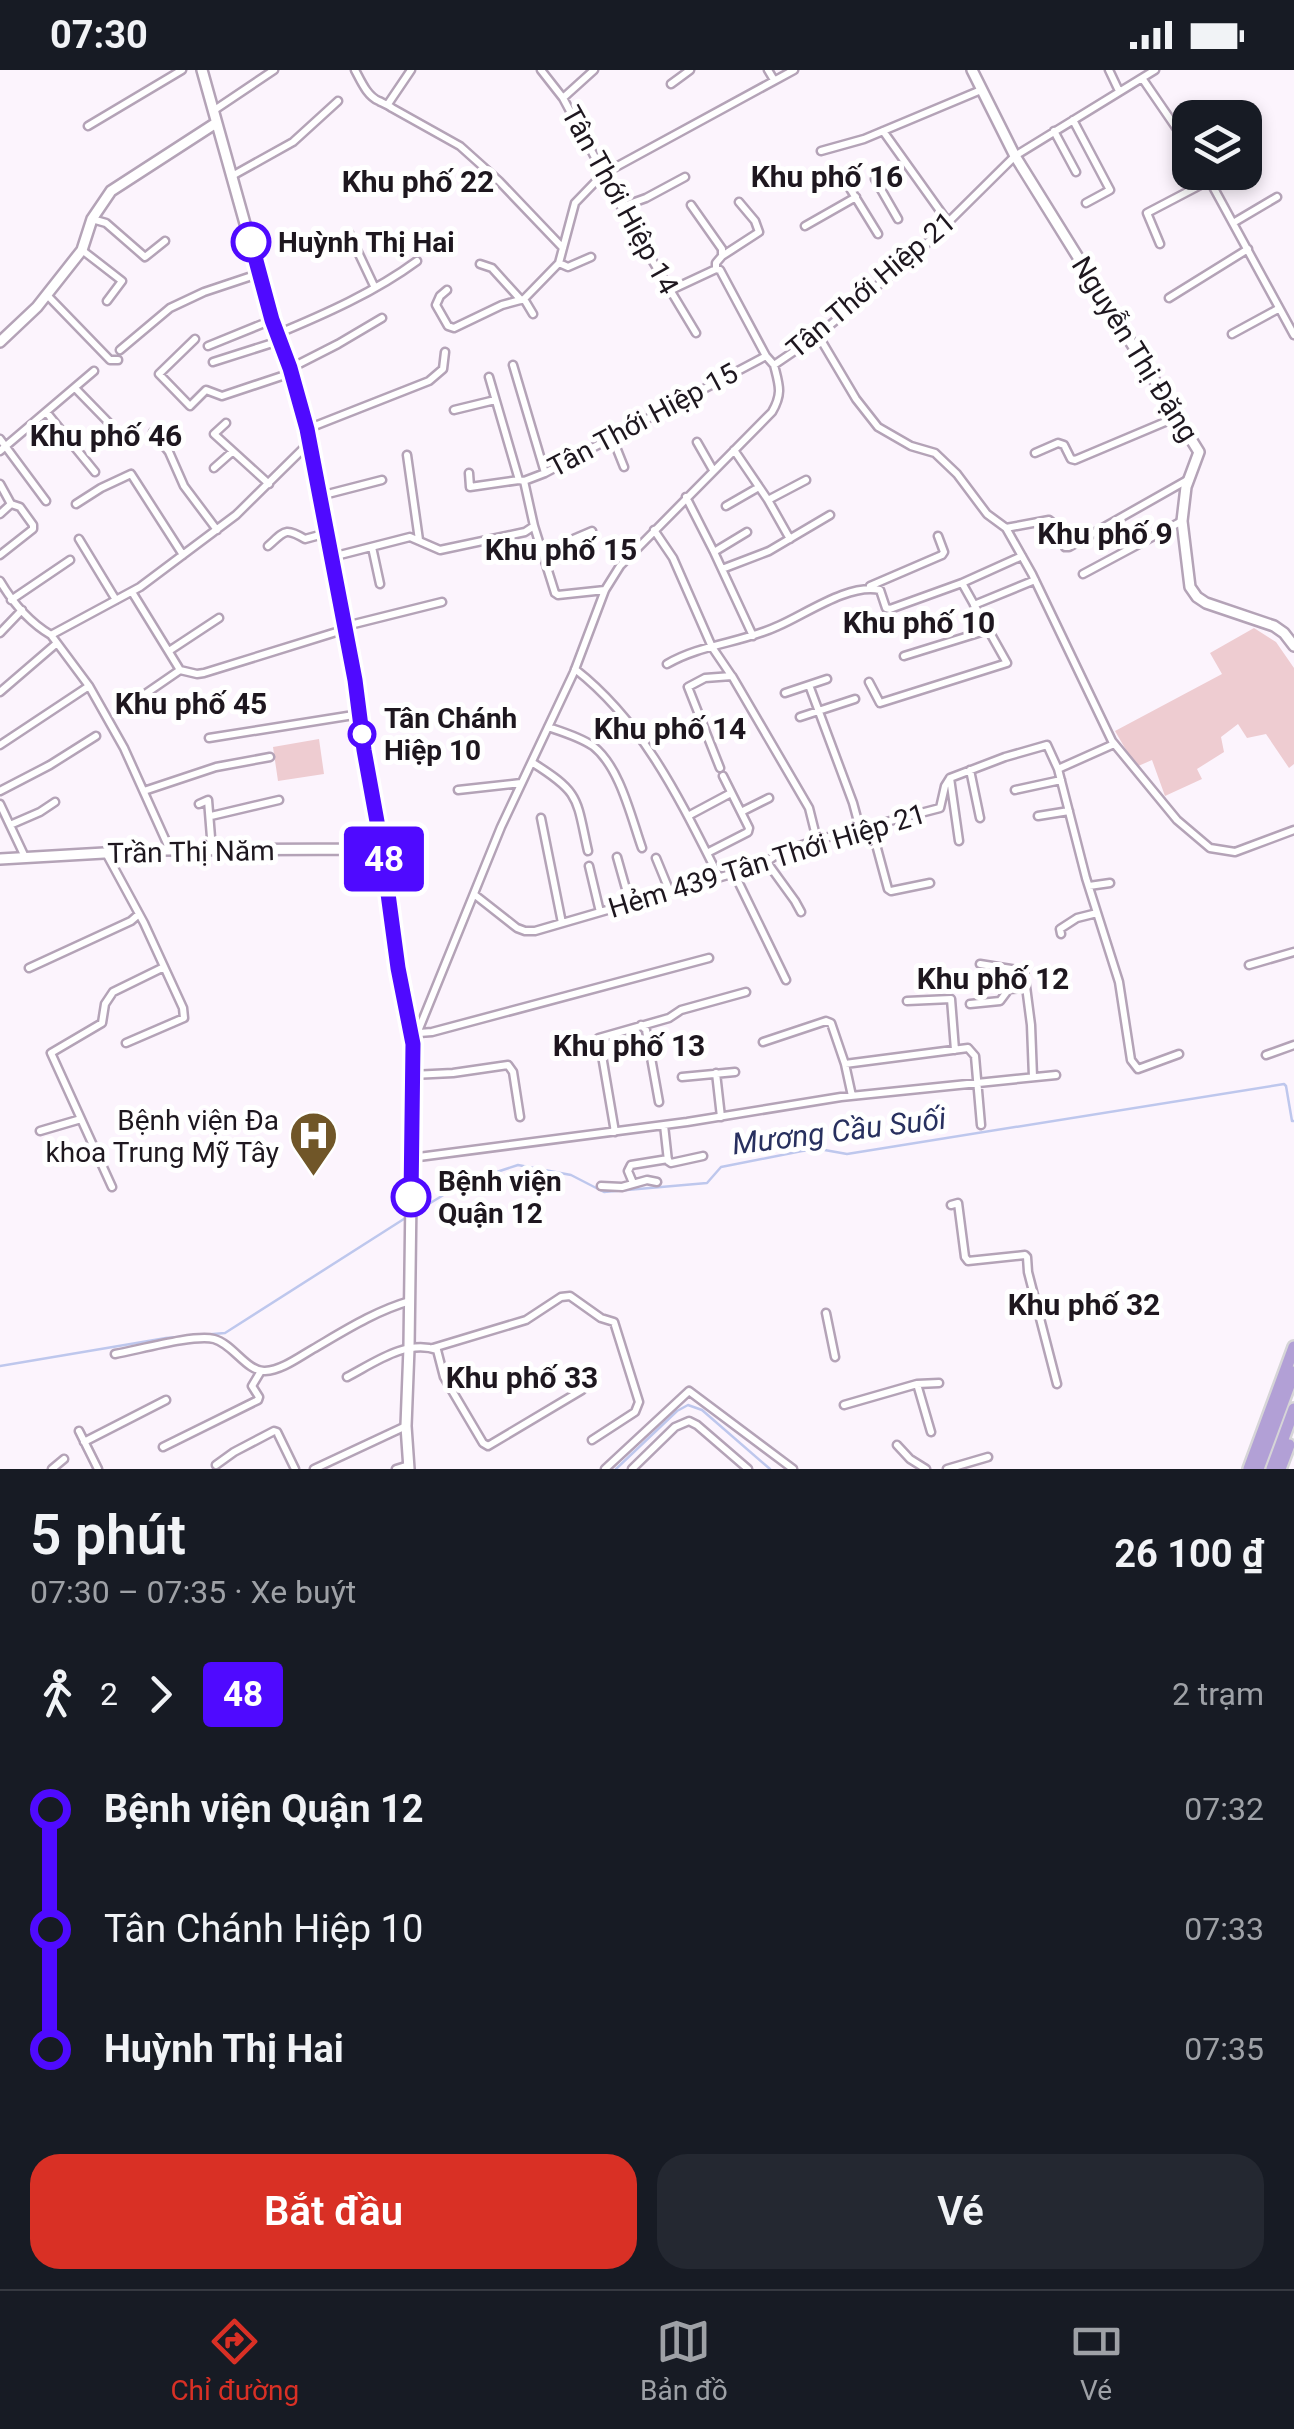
<!DOCTYPE html>
<html lang="vi">
<head>
<meta charset="utf-8">
<style>
  :root { --surface:#171b24; --page:#242831; --text:#f1f3f6; --muted:#9ea1a6; --line:#363941; --accent:#d93025 }
  body { margin:0; font-family:Roboto,sans-serif; background:var(--page); color:var(--text); height:100vh; display:flex; flex-direction:column; font-size:38px; white-space:nowrap }
  * { box-sizing:border-box; margin:0 }
  p { font-size:32px; color:var(--muted) }
  .icon { flex:none; width:55px; height:55px; fill:none; stroke:currentColor; stroke-width:2; stroke-linecap:round; stroke-linejoin:round }
  .map { position:relative; height:1399px; overflow:hidden }
  .side { display:flex; flex-direction:column; background:var(--surface); flex:1 }
  .side>* { flex:none }
  .badge { padding:0 20px; border-radius:8px; font-size:35px; line-height:65px }
  .tools { position:absolute; left:1172px; top:30px; display:grid; gap:20px }
  .tools a { display:grid; place-items:center; width:90px; height:90px; border-radius:20px; background:var(--surface); box-shadow:0 5px 15px #0003; font-size:50px }
  .map>.badge { position:absolute; translate:-50% -50%; box-shadow:0 0 0 5px #fff }
  .legs { display:flex; align-items:center; gap:15px; height:110px; padding:0 30px; font-size:32px }
  .legs p { margin-inline-start:auto }
  .head { display:flex; align-items:center; justify-content:space-between; height:170px; padding:0 30px }
  h1 { font-size:55px; font-weight:600; line-height:75px }
  .action { display:flex; gap:20px; margin-top:auto; padding:20px 30px }
  .action a { flex:1; height:115px; border-radius:30px; background:var(--accent); color:#fff; font-size:40px; font-weight:600; line-height:115px; text-align:center }
  .action a+a { background:var(--page); color:var(--text) }
  ul { padding:0 30px; list-style:none }
  li { display:flex; align-items:center; gap:35px; height:120px; font-size:38px }
  li i { display:grid; place-items:center; width:15px; height:100%; margin:0 12px; background:currentColor }
  li i::after { content:''; width:25px; height:25px; margin:-12px; border:8px solid; border-radius:50%; background:var(--surface) }
  li p { margin-inline-start:auto }
  li:first-child i { background:linear-gradient(#0000 50%,currentColor 0) }
  li:last-child i { background:linear-gradient(currentColor 50%,#0000 0) }
  .status { display:flex; justify-content:space-between; align-items:center; height:70px; padding:0 50px; background:var(--surface); direction:ltr }
  .status svg { height:28px; fill:currentColor }
  .tab-bar { display:flex; justify-content:space-around; align-items:center; height:140px; border-top:2px solid var(--line); background:var(--surface); font-size:28px; color:var(--muted) }
  .tab-bar a { display:grid; justify-items:center; gap:5px }
  .tab-bar .selected { color:var(--accent) }
  .map>svg:first-child { display:block }
  .green { fill:#eeccd1 }
  .lines { fill:none; stroke-linecap:round; stroke-linejoin:round }
  .stream { stroke:#bec7ed; stroke-width:2.5 }
  .minor-casing { stroke:#b4a3b7; stroke-width:11 }
  .tertiary-casing { stroke:#b4a3b7; stroke-width:14 }
  .trunk-casing { stroke:#d6d5d7; stroke-width:16 }
  .minor { stroke:#fff; stroke-width:6 }
  .tertiary { stroke:#fff; stroke-width:9 }
  .trunk { stroke:#b2a0d6; stroke-width:11 }
  .line-1-casing { stroke:#fff; stroke-width:22 }
  .line-1 { stroke:#4f0aff; stroke-width:15 }
  .stop-1-dot { fill:#fff; stroke:#4f0aff; stroke-width:5 }
  .labels { text-anchor:middle; dominant-baseline:central; stroke-width:10; stroke-linejoin:round; paint-order:stroke }
  .street-label { font-size:28px; fill:#1e171f; stroke:#fff }
  .stop-label { font-size:28px; font-weight:bold; fill:#1e171f; stroke:#fff; text-anchor:start }
  .poi-label { font-size:28px; fill:#1e171f; stroke:#fff; text-anchor:end }
  .neighbourhood-label { font-size:30px; font-weight:bold; fill:#1e171f; stroke:#fff }
  .water-label { font-size:30px; font-style:italic; fill:#28305f; stroke:#fff }
</style>
</head>
<body>
<div class="status"><b>07:30</b><svg viewBox="0 0 49 12"><path d="M0 12V9h3v3zM5 12V6h3v6zM10 12V3h3v9zM15 12V0h3v12zM26 1h20v11H26zM47 4h2v5h-2z"/></svg></div>
<div class="map">
<svg width="1294" height="1399" viewBox="0 0 1294 1399">
  <rect width="100%" height="100%" fill="#fcf4fd"/>
  <path class="green" d="M1254 558 1276 572 1294 598V694L1289 698 1266 664 1247 668 1238 654 1221 667 1224 682 1197 699 1202 709 1165 726 1152 690 1136 697 1115 661 1222 604 1210 583Z
    M319 669 324 704 278 711 273 677Z"/>
  <g class="lines">
    <path class="stream" d="M414 1143 463 1113 518 1095 571 1105 604 1122 707 1113 721 1097 802 1081 819 1079 847 1084 1284 1014 1286 1016 1292 1051H1294
      M0 1296 166 1268 225 1263 407 1147
      M616 1399 677 1341 688 1335 702 1340 770 1399"/>
    <defs>
      <path id="minor" d="M355 0C361 11 367 26 379 31 383 33 388 35 392 38L460 76 499 111 563 178
        M541 0 563 28 634 160 696 263
        M768 0 774 10
        M1109 0 1119 21
        M1142 8 1190 78
        M671 14 690 0
        M563 28 594 0
        M388 34 411 0
        M213 41 274 0
        M1073 50 1110 120 1086 133
        M88 56 182 0
        M883 61 948 152
        M1054 61 1076 102
        M821 81 864 69 981 20
        M1205 102 1294 265
        M232 106 293 72 338 31
        M875 109 898 149
        M846 112 878 164
        M691 135 722 179V184
        M621 137 646 128 685 107
        M92 149 106 153 145 187 165 171
        M1233 153 1277 127
        M805 156 856 127
        M349 163 375 218
        M1160 174 1147 143 1210 110
        M82 180 122 211 107 231
        M559 193 568 197 591 187
        M480 194 492 198 521 230
        M716 199V193L722 186 759 162 755 151 739 132
        M447 220 440 226 436 235 448 256 454 258 502 235 524 229
        M671 220 716 199 720 200 766 286
        M47 225 110 290H118
        M1169 228 1248 179
        M533 244 524 229 559 193 575 133 603 104 794 0
        M277 264C325 244 375 222 417 191
        M1232 264 1278 239
        M818 265 856 329 878 357 911 376 935 383 957 404 987 444 1006 458 1032 504 1112 671 1177 750 1210 778 1235 782 1294 760
        M195 269 159 304 190 336 206 320 222 326 291 303
        M208 276 272 250
        M120 280 170 238 204 222 258 204
        M213 292 279 271
        M513 295 545 403
        M289 299 338 274 382 248
        M489 307 519 410 524 411
        M75 318 112 356
        M454 340 495 330
        M47 343 95 402
        M226 353 214 364 269 414
        M307 359 429 311 443 299 445 282
        M153 362 169 382 184 416 217 460
        M612 367 624 397
        M0 369 46 431
        M697 372 713 400
        M734 380 768 430 790 469
        M0 381 94 301
        M1035 383 1058 373 1064 375 1071 389 1075 390 1177 347
        M407 385 419 470
        M214 398 232 382
        M469 403 470 417 519 410
        M0 414 11 434 0 444
        M320 426 382 410
        M686 427 714 482
        M768 430 806 410
        M76 434 101 418 131 404 183 485
        M726 436 759 417
        M534 456 555 523 558 525 605 520
        M1006 458 1049 450 1056 456 1065 477H1069L1189 409
        M654 460 673 488 712 577 731 605
        M747 462 714 482 753 566
        M79 469 116 530
        M268 476C285 461 285 457 305 469L327 463
        M372 477 380 514
        M543 482 592 461
        M0 485 33 459V455L20 437 11 434
        M332 487 410 467 440 480 525 462 534 456 524 411 545 403 766 286 774 295
        M722 499 769 481 830 445
        M1083 504 1182 451
        M0 511C13 533 29 552 51 565
        M962 513 1022 486
        M870 516 942 485 944 482 938 466
        M132 522 180 600 135 631
        M11 530 70 490
        M974 535 1035 510
        M346 556 442 532
        M0 563 22 540
        M57 573 89 616 124 678 170 780
        M169 581 219 548
        M904 586 988 560
        M667 594C701 574 742 573 778 556 806 544 849 513 880 520L886 538 890 539 962 513 1007 593 880 633 869 612
        M575 599C644 653 680 730 719 807
        M180 600 197 604 204 603 346 559
        M809 615 827 609
        M0 622 57 573 51 565 140 517 236 445 309 373
        M785 623 809 615 853 733 860 759
        M800 647 855 629
        M548 657C563 662 580 667 593 676 620 697 631 747 642 778
        M209 668 360 644
        M1114 674 1058 699 1086 808 1119 912 1131 990 1138 999 1179 984
        M0 675 89 616
        M533 693C581 723 576 728 588 781
        M720 698 688 617 705 608 732 606 809 738 817 770
        M970 700 980 748
        M950 708 959 771
        M458 720 521 713
        M1015 720 1061 710
        M0 721 50 695 96 666
        M144 721 216 697 270 687
        M0 734 25 787
        M199 734 208 730 212 780
        M741 742 769 728
        M211 746 279 730
        M688 746 731 723
        M1038 746 1069 741
        M541 748 562 853
        M10 755 40 742 55 732
        M871 756 888 819 891 821 930 813
        M106 783 144 853 183 938 184 948 126 973
        M707 783 748 762 749 758 723 706
        M617 787 630 833
        M656 788 670 822
        M766 791 795 831 801 842
        M589 796 600 842
        M734 803 786 910
        M1089 816 1110 813
        M475 825 517 858 525 861H535L762 795 779 783 817 770 940 738 945 716 950 708 1005 687 1047 675 1058 699
        M1061 864 1060 859 1077 848 1097 843
        M980 894 1024 901 1031 955 1033 1007
        M1249 895 1294 882
        M29 898 131 851 139 844
        M907 931 951 929 955 980
        M970 934 1000 931 1009 919 1026 918
        M641 955 646 960 659 1032
        M419 963 432 962 709 888
        M414 971 501 757 574 602 605 520 620 496 772 342C783 323 779 315 774 295L818 265 917 183 1015 86 1155 0
        M763 972 826 951 831 953 845 994 968 978 975 986 981 1055
        M1266 985 1294 975
        M845 994 852 1026
        M716 1003 721 1047
        M412 1005 453 1003 508 995 513 1002 520 1047
        M682 1007 735 1002
        M664 1055 668 1091 671 1093 703 1086
        M40 1061 81 1049
        M615 1062 599 968 669 948 681 940 746 922
        M411 1088 687 1052 841 1027 1056 1005
        M633 1113 628 1101 631 1095 668 1089
        M601 1116 622 1117 647 1110 657 1112
        M112 1117 51 983 102 953 105 934 113 922 164 897
        M951 1135 958 1133 965 1187 968 1191 1025 1185 1027 1187 1028 1202 1057 1314
        M826 1243 835 1287
        M433 1278 526 1250 561 1227 570 1226 601 1248 614 1252 639 1332 635 1342 592 1370
        M115 1284C138 1280 194 1264 214 1269 233 1274 247 1302 265 1301 282 1300 299 1287 313 1279 344 1261 375 1241 410 1231
        M347 1307C374 1293 406 1269 437 1280L444 1307 483 1373 488 1376 582 1320
        M917 1314 931 1362
        M844 1335 917 1314 939 1313
        M79 1361 98 1399
        M84 1372 166 1330
        M897 1375 910 1389 926 1399
        M163 1377 258 1330 259 1327 252 1316 261 1301
        M216 1395 234 1382 274 1361 277 1362 295 1399
        M52 1399 64 1389
        M314 1399 406 1356
        M396 1399 409 1395
        M605 1399 689 1321 793 1399
        M632 1399 675 1357 689 1351 697 1355 748 1399
        M947 1399 988 1387"/>
      <path id="tertiary" d="M202 0 272 250 289 299 307 359 346 556 382 779 398 897 413 973 409 1278 406 1356 409 1399
        M972 0 1015 86 1199 382 1186 417 1182 451 1190 517 1197 527 1206 533 1274 556 1284 563 1294 576
        M0 272 37 237 82 180 92 149 111 121 216 53
        M0 789 156 780 382 779"/>
      <path id="trunk" d="M1249 1399 1294 1277
        M1258 1399 1294 1302
        M1272 1399 1294 1339
        M1280 1399 1289 1375"/>
    </defs>
    <use href="#minor" class="minor-casing"/>
    <use href="#tertiary" class="tertiary-casing"/>
    <use href="#trunk" class="trunk-casing"/>
    <use href="#minor" class="minor"/>
    <use href="#tertiary" class="tertiary"/>
    <use href="#trunk" class="trunk"/>
  </g>
  <g class="lines">
    <defs>
      <path id="line-1" d="M251 172 272 250 290 298 307 359 355 610 364 680 382 779 398 898 413 974 411 1127"/>
    </defs>
    <use href="#line-1" class="line-1-casing"/>
    <use href="#line-1" class="line-1"/>
  </g>
  <defs>
    <symbol id="hospital-pin" viewBox="-11 -11 22 30"><path d="M0 17L-7.5 6A9.5 9.5 0 1 1 7.5 6Z" fill="#705628" stroke="#fff"/><path d="M-5-5h3v3.5h4V-5h3V5h-3V1.5h-4V5h-3Z" fill="#fff"/></symbol>
  </defs>
  <g fill-rule="evenodd">
    <use href="#hospital-pin" x="286" y="1038" width="55" height="75"/>
  </g>
  <g class="stop-1-dot">
    <circle cx="251" cy="172" r="18"/>
    <circle cx="362" cy="664" r="12"/>
    <circle cx="411" cy="1127" r="18"/>
  </g>
  <g class="labels">
    <g class="street-label">
      <text transform="translate(620 130) rotate(61)">Tân Thới Hiệp 14</text>
      <text transform="translate(871 215) rotate(-40)">Tân Thới Hiệp 21</text>
      <text transform="translate(1135 279) rotate(58)">Nguyễn Thị Đặng</text>
      <text transform="translate(643 350) rotate(-28)">Tân Thới Hiệp 15</text>
      <text transform="translate(191 782) rotate(-1)">Trần Thị Năm</text>
      <text transform="translate(767 791) rotate(-17)">Hẻm 439 Tân Thới Hiệp 21</text>
    </g>
    <g class="stop-label">
      <text x="278" y="172">Huỳnh Thị Hai</text>
      <text x="384" y="648">Tân Chánh<tspan x="384" dy="32">Hiệp 10</tspan></text>
      <text x="438" y="1111">Bệnh viện<tspan x="438" dy="32">Quận 12</tspan></text>
    </g>
    <g class="poi-label">
      <text x="279" y="1050">Bệnh viện Đa<tspan x="279" dy="32">khoa Trung Mỹ Tây</tspan></text>
    </g>
    <g class="neighbourhood-label">
      <text x="827" y="106">Khu phố 16</text>
      <text x="418" y="111">Khu phố 22</text>
      <text x="106" y="365">Khu phố 46</text>
      <text x="1105" y="463">Khu phố 9</text>
      <text x="561" y="479">Khu phố 15</text>
      <text x="919" y="552">Khu phố 10</text>
      <text x="191" y="633">Khu phố 45</text>
      <text x="670" y="658">Khu phố 14</text>
      <text x="993" y="908">Khu phố 12</text>
      <text x="629" y="975">Khu phố 13</text>
      <text x="1084" y="1234">Khu phố 32</text>
      <text x="522" y="1307">Khu phố 33</text>
    </g>
    <g class="water-label">
      <text transform="translate(839 1061) rotate(-7)">Mương Cầu Suối</text>
    </g>
  </g>
</svg>
<div class="tools">
<a><svg class="icon" aria-label="layers" viewBox="0 0 24 24"><path d="M12 4l9 5-9 5-9-5zM3 14l9 5 9-5"/></svg></a>
</div>
<b class="badge" style="left:384px;top:789px;background:#4f0aff;color:#fff">48</b>
</div>
<section class="side">
<div class="head"><div><h1>5 phút</h1><p>07:30 – 07:35 · Xe buýt</p></div><b>26 100 ₫</b></div>
<div class="legs"><svg class="icon" aria-label="walk" viewBox="0 0 24 24"><circle cx="13" cy="4" r="2"/><path d="M13 8l-2 6 4 7M11 14l-3 7M7 12l3-4h3l4 4"/></svg>2<svg class="icon" aria-label="forward" viewBox="0 0 24 24"><path d="M9 5l7 7-7 7"/></svg><b class="badge" style="background:#4f0aff;color:#fff">48</b><p>2 trạm</p></div>
<ul>
<li><i style="color:#4f0aff"></i><b>Bệnh viện Quận 12</b><p>07:32</p></li>
<li><i style="color:#4f0aff"></i><span>Tân Chánh Hiệp 10</span><p>07:33</p></li>
<li><i style="color:#4f0aff"></i><b>Huỳnh Thị Hai</b><p>07:35</p></li>
</ul>
<div class="action"><a>Bắt đầu</a><a>Vé</a></div>
</section>
<nav class="tab-bar">
<a class="selected"><svg class="icon" aria-label="directions" viewBox="0 0 24 24"><path d="M12 3l9 9-9 9-9-9zM9 14v-3h6M13 9l2 2-2 2"/></svg>Chỉ đường</a>
<a><svg class="icon" aria-label="map" viewBox="0 0 24 24"><path d="M3 6l6-2 6 2 6-2v14l-6 2-6-2-6 2zM9 4v14M15 6v14"/></svg>Bản đồ</a>
<a><svg class="icon" aria-label="tickets" viewBox="0 0 24 24"><path d="M3 7h18v10H3zM15 7v10"/></svg>Vé</a>
</nav>
</body>
</html>
